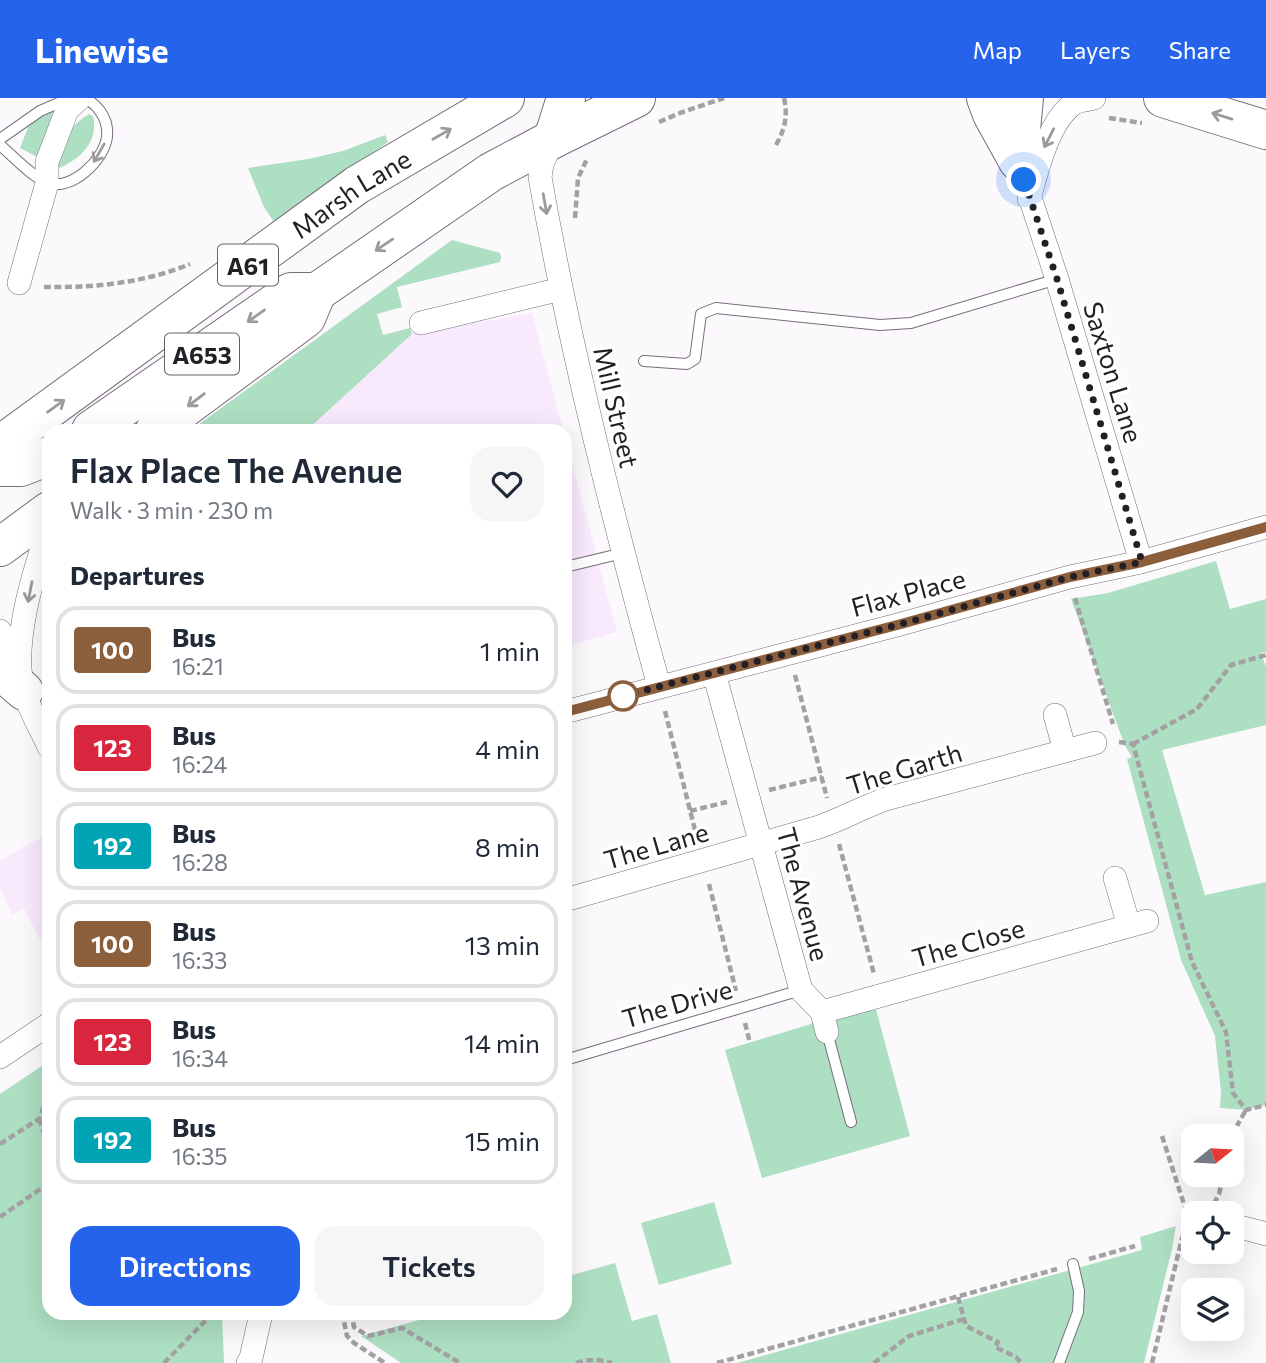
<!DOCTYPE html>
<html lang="en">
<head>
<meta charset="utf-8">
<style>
  :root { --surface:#fff; --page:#f6f6f7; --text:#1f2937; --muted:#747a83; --line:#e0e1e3; --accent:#2563eb }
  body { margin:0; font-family:Commissioner,sans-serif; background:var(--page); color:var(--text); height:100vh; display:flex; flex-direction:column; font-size:26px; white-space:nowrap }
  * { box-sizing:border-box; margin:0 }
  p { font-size:23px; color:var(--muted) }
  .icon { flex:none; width:38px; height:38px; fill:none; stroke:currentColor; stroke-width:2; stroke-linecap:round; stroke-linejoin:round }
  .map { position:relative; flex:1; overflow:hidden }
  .drawer { position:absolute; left:42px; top:326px; width:530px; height:896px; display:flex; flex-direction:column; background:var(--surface); border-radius:21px; box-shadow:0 7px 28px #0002 }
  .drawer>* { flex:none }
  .badge { padding:0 14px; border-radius:5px; font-size:24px; line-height:46px }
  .needle { width:46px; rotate:72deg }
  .controls { position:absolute; left:1181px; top:1026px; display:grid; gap:14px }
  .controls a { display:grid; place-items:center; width:63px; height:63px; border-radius:14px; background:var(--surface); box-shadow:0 7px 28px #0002; font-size:35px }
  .you { position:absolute; width:35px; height:35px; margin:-18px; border:5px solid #fff; border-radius:50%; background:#1a73e8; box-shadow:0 0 0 10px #1a73e833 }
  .map>.badge { position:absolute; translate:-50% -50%; box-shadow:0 0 0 4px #fff }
  h2 { padding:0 28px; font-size:26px; line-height:63px }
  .round { display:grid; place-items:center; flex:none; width:74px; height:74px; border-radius:21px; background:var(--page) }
  .overview { display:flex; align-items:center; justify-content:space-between; height:119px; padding:0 28px }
  h1 { font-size:33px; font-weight:600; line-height:52px }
  .button { display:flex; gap:14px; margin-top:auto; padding:14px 28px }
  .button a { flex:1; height:80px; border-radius:21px; background:var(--accent); color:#fff; font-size:28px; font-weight:600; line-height:80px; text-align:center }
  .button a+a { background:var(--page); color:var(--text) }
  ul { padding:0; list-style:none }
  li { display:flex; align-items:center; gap:21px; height:88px; margin:0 14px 10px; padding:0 14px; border:4px solid var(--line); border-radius:21px }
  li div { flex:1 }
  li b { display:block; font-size:26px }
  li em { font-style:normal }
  li .badge { min-width:77px; font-weight:700; text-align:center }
  header { display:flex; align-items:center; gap:42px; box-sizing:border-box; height:98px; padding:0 35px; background:var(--accent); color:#fff }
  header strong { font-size:33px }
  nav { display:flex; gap:38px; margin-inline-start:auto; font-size:24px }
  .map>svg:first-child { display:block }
  .built { fill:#f8e9fc }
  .green { fill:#addfc2 }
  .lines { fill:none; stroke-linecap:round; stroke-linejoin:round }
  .lane-casing { stroke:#786c7b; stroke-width:12 }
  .street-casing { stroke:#786c7b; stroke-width:24 }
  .highway-casing { stroke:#786c7b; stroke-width:40 }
  .path { stroke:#a4a1a5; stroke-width:4.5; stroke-dasharray:7 3.5; stroke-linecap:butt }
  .lane { stroke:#fff; stroke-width:10 }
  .street { stroke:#fff; stroke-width:23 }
  .highway { stroke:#fff; stroke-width:38 }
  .oneway { stroke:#9c9a9d }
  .line-casing { stroke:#fff; stroke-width:16 }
  .line { stroke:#8b5e3c; stroke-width:10 }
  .walk { stroke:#231f25; stroke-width:7; stroke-dasharray:0 12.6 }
  .stop-dot { fill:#fff; stroke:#8b5e3c; stroke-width:3.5 }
  .labels { text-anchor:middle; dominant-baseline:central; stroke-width:6; stroke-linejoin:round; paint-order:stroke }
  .shield { fill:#fff; stroke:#656266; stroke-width:2 }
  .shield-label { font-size:24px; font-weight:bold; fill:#231f25 }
  .street-label { font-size:26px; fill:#231f25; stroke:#fff }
</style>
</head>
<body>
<header>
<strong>Linewise</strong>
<nav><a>Map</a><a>Layers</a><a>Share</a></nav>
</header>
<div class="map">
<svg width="1266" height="1265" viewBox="0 0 1266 1265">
  <rect width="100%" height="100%" fill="#fcf9fd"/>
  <path class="built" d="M532 215 563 332H307L412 236Z
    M565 339 617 534 565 549Z
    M49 735V860L24 810 12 817 0 790V763Z"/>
  <path class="green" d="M56 9 43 62 20 50 31 22Z
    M89 16 93 18C99 43 81 61 59 70L57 69C65 44 65 31 89 16Z
    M385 37 388 44 274 124 264 109 248 70 308 61 343 53Z
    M452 142 500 155 501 159 500 164 397 189 402 209 377 216 383 237 410 230 412 236 307 332H191Z
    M1216 463 1230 511 1266 501V554L1261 555 1266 569V627L1162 652 1205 797 1266 784V1007L1246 1012 1220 1010 1221 994 1215 938 1181 862 1127 661 1132 659 1125 648 1071 501 1108 495Z
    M873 900 910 1038 762 1080 725 952 811 926 822 914Z
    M49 963V1214L222 1215 224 1265H0V996Z
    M714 1104 732 1166 659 1187 641 1125Z
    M1176 1128 1172 1151 1144 1265H737L1142 1152 1140 1139Z
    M615 1165 632 1223 657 1216 671 1265H401L361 1238 444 1215 565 1214V1179Z"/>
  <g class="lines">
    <defs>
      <path id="lane" d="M0 41 40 13 70 0
        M0 47C13 58 32 79 48 85 72 93 104 62 107 39 108 30 105 20 100 13 95 6 90 2 82 0
        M644 263 687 266 695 261 701 216 716 210 880 227 911 225 1057 181
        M565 469 623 455
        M827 934 851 1024
        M565 962 801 892
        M1059 1265 1078 1214 1079 1193 1073 1166"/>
      <path id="street" d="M553 41 542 66 540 79C570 251 613 420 659 588
        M1018 63 1057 181 1141 464
        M1029 101C1037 73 1048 24 1073 6 1078 2 1087 2 1094 0
        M19 185 47 85V64L67 12 80 0
        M421 225 561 191
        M49 429C34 473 10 549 24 594 30 613 41 631 49 649
        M0 533 19 562
        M714 575 801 892 822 914 827 934
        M565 614 901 526 1070 479 1141 464 1266 429
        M1055 617 1065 653 1095 645
        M1115 780 1129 828 1147 823
        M565 802 819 729C842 721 863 709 886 701L1065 653
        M822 914 1129 828
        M0 959 49 926
        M1240 1129 1266 1136
        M248 1265 251 1260 260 1220 258 1214"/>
      <g id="highway">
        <path d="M986 0 992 16 1018 63"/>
        <path d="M1163 0 1266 32"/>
        <path d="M553 41 566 0"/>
        <path d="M1018 63 1024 0"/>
        <path d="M91 332 291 194H317"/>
        <path d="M155 332 306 220 317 194 491 74 553 41 636 0"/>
        <path id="s1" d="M0 347 357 87 505 0"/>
        <path d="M0 369H21L49 358"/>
        <path d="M0 449 49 413"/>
        <path d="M0 572 24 593"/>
      </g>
    </defs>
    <use href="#lane" class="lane-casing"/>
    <use href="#street" class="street-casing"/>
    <use href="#highway" class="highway-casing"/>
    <path class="path" d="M1109 20 1142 25
      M659 24 680 15 724 0
      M776 47C785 31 788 18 784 0
      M575 120 578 80 587 61
      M44 189C92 190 145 185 190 166
      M1075 500 1113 626
      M795 577 827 700
      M665 613 697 740
      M1119 644 1133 646 1192 864 1226 934 1233 995 1246 1012 1266 1007
      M1133 646 1197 611 1231 567 1266 557
      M769 692 822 679
      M690 713 727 704
      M839 746 874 876
      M709 786 736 893
      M745 925 750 945
      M39 1021 49 1050
      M1162 1038 1191 1128
      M1231 1038 1246 1012
      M0 1046 39 1021 49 995
      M1209 1115 1219 1096 1224 1076
      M0 1119 49 1085
      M1089 1161 1135 1148
      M958 1199 966 1228 998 1244 995 1249 1016 1259 1021 1265
      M342 1214 347 1238 354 1245 385 1265
      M351 1214 354 1229 368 1238 402 1230 460 1265
      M164 1265 214 1214
      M576 1265C589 1261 599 1261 612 1265
      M717 1265 1057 1171
      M874 1265 909 1238 964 1221
      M1152 1265 1182 1140 1194 1126"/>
    <use href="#lane" class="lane"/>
    <use href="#street" class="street"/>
    <use href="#highway" class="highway"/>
  </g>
  <defs><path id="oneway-shaft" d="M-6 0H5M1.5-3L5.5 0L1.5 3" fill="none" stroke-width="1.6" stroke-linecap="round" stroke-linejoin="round" transform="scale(1.75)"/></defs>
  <g class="oneway">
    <use href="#oneway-shaft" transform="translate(1222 18) rotate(-163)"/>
    <use href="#oneway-shaft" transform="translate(442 36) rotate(-30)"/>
    <use href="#oneway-shaft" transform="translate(1049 40) rotate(117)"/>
    <use href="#oneway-shaft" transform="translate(99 55) rotate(120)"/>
    <use href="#oneway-shaft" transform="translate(545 106) rotate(80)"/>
    <use href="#oneway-shaft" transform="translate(384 147) rotate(146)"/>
    <use href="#oneway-shaft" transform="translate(256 218) rotate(145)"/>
    <use href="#oneway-shaft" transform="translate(196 302) rotate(143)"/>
    <use href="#oneway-shaft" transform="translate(56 308) rotate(-36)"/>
    <use href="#oneway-shaft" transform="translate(30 494) rotate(101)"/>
  </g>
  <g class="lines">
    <defs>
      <path id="line" d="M565 614 901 526 1070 479 1142 464 1266 429"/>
    </defs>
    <use href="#line" class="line-casing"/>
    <use href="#line" class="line"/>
    <path class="walk" d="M623 598 901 526 1070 479 1142 464 1057 181 1024 82"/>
  </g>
  <circle class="stop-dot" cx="623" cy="598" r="14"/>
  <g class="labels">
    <g class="shield">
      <rect x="218" y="146.5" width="60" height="41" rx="5"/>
      <rect x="165" y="235.5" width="74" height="41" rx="5"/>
    </g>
    <g class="shield-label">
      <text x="248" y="167">A61</text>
      <text x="202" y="256">A653</text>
    </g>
    <g class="street-label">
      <text stroke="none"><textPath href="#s1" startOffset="432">Marsh Lane</textPath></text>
      <text transform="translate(1114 274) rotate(73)">Saxton Lane</text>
      <text transform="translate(617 309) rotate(77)">Mill Street</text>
      <text transform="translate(908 494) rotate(-15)">Flax Place</text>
      <text transform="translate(904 670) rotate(-17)">The Garth</text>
      <text transform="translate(656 747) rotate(-16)">The Lane</text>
      <text transform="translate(804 796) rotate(75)">The Avenue</text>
      <text transform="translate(968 844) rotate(-16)">The Close</text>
      <text transform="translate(677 905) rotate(-16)">The Drive</text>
    </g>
  </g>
</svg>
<div class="controls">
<a><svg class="needle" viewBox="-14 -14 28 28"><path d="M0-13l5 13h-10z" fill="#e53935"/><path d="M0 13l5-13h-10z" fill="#747a83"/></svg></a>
<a><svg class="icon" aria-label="locate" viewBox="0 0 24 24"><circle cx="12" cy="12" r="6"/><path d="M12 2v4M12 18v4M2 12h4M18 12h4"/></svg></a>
<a><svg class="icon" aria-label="layers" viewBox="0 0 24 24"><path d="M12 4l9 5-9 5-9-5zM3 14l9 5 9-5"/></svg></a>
</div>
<div class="you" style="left:1024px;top:82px"></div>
<section class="drawer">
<div class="overview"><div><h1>Flax Place The Avenue</h1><p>Walk · 3 min · 230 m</p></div><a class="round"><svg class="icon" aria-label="heart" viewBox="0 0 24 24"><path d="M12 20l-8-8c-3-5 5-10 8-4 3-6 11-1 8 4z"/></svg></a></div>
<h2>Departures</h2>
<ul>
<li><span class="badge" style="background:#8b5e3c;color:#fff">100</span><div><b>Bus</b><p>16:21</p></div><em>1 min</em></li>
<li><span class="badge" style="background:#d7263d;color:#fff">123</span><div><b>Bus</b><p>16:24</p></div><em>4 min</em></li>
<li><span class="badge" style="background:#00a3b4;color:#fff">192</span><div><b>Bus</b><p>16:28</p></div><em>8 min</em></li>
<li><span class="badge" style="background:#8b5e3c;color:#fff">100</span><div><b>Bus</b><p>16:33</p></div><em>13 min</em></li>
<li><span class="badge" style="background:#d7263d;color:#fff">123</span><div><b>Bus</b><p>16:34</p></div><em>14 min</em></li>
<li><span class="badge" style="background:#00a3b4;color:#fff">192</span><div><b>Bus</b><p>16:35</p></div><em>15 min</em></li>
</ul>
<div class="button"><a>Directions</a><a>Tickets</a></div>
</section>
</div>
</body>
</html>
